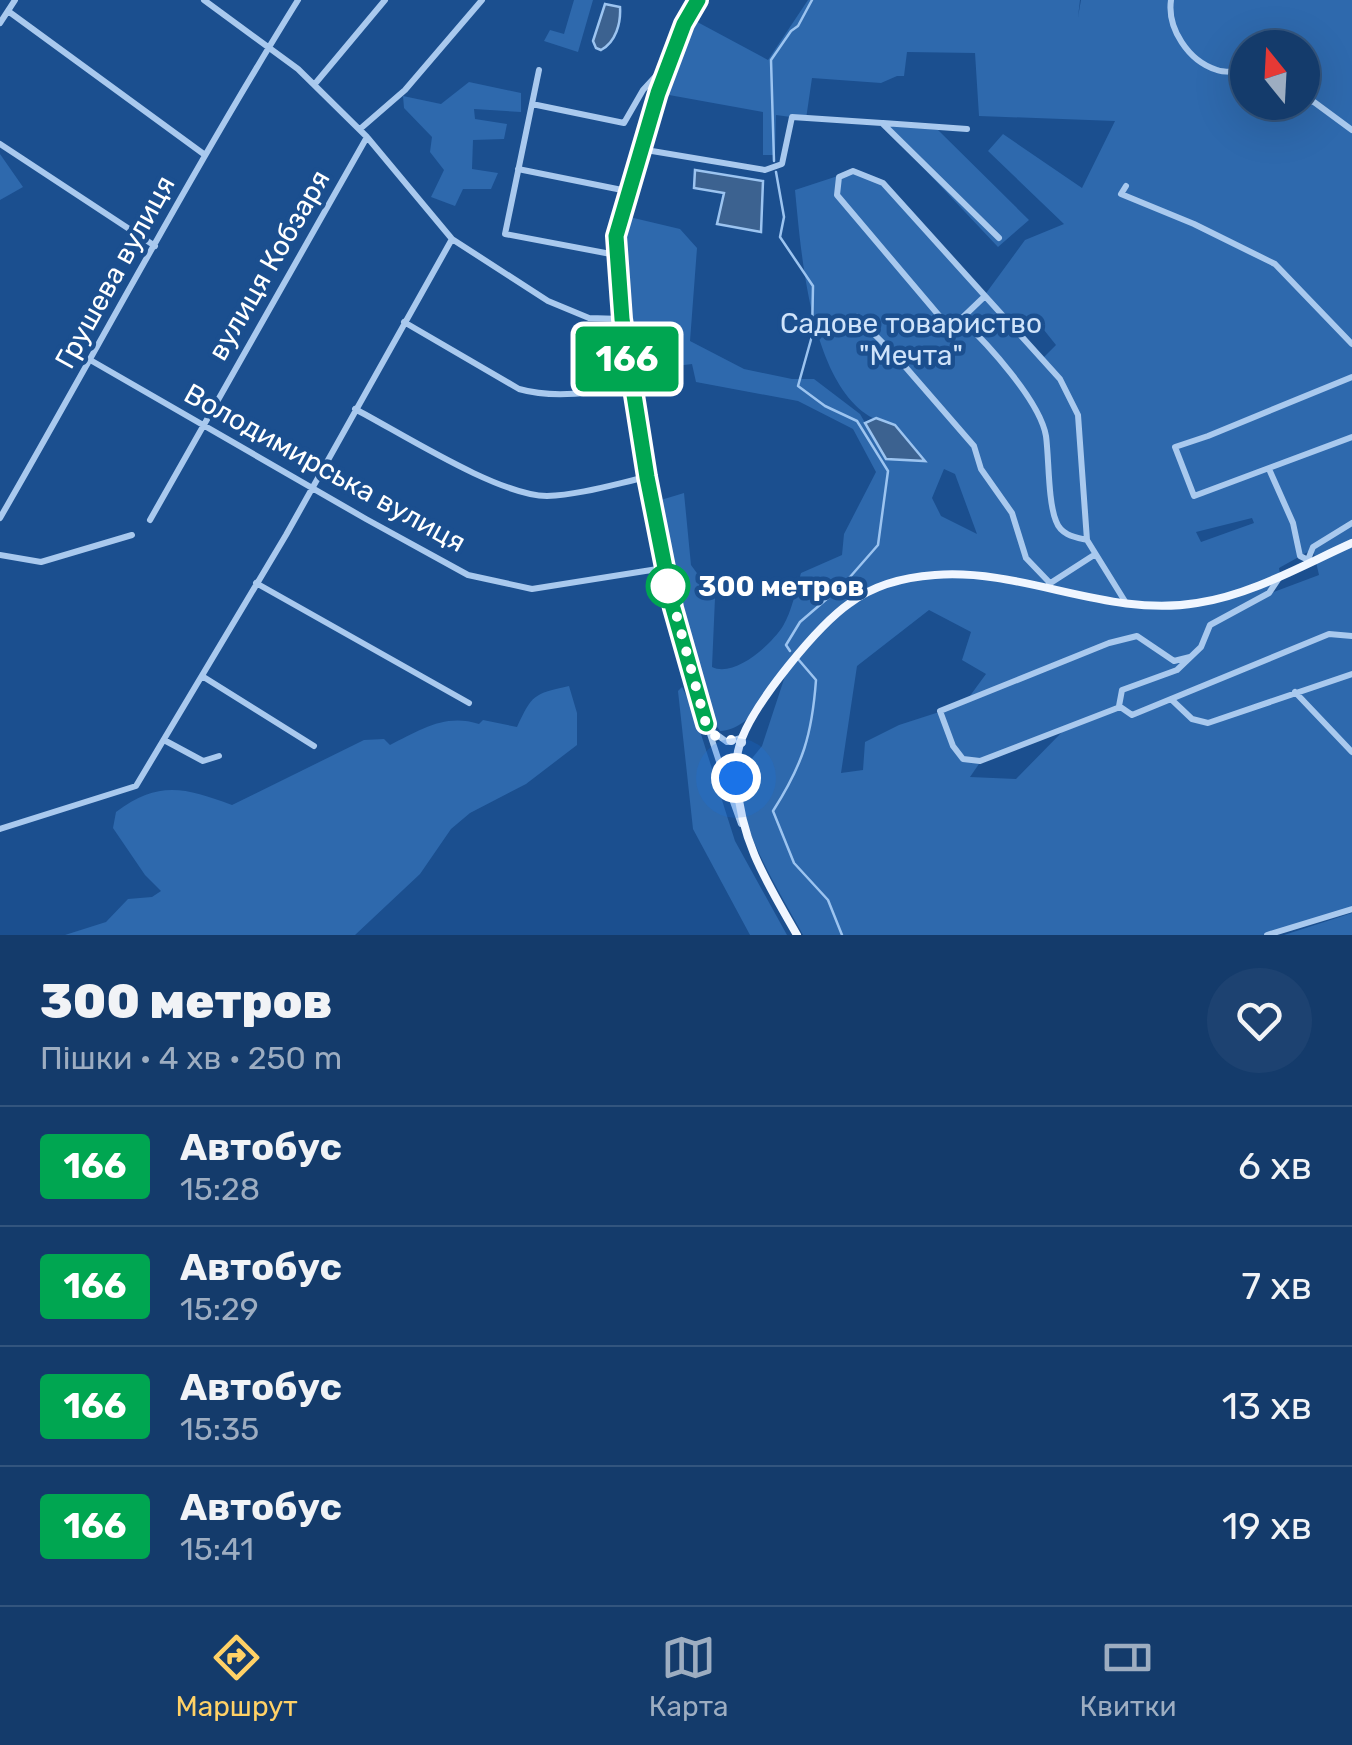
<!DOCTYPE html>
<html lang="uk">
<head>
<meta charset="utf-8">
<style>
  :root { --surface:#143b6b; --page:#1d4271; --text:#f1f3f6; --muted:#9dadc1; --line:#33557e; --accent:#ffd166 }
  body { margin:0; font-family:Rubik,sans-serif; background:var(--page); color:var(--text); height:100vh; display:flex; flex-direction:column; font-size:38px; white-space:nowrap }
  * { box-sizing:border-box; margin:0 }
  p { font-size:32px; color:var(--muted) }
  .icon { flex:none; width:55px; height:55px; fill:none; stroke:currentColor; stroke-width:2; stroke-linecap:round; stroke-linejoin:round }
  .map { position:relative; height:935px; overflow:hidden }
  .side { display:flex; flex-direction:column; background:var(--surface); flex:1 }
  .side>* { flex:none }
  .badge { padding:0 20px; border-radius:8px; font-size:35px; line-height:65px }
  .needle { width:65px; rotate:342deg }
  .tools { position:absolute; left:1230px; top:30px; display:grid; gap:20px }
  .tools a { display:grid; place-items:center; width:90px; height:90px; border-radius:50%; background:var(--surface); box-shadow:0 10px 40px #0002,0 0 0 2px var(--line); font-size:50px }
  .you { position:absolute; width:50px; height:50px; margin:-25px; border:8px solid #fff; border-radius:50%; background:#1a73e8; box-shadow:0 0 0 15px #1a73e833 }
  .map>.badge { position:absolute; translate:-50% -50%; box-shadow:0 0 0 5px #fff }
  .round { display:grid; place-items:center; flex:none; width:105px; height:105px; border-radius:52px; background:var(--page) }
  .summary { display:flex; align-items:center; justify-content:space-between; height:170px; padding:0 40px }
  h1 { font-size:48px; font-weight:800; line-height:75px }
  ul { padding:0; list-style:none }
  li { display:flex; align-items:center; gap:30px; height:120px; padding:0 40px; border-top:2px solid var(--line) }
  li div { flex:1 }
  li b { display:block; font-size:38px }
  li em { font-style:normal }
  li .badge { min-width:110px; font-weight:700; text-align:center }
  .dock { display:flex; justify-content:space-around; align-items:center; height:140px; border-top:2px solid var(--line); background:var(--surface); font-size:28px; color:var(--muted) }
  .dock a { display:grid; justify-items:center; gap:5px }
  .dock .active { color:var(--accent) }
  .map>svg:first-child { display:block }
  .green { fill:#2e69ad; fill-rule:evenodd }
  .water { fill:#3c6290; stroke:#9cc4f0; stroke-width:2.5 }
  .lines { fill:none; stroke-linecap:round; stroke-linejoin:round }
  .stream { stroke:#9cc4f0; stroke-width:2.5 }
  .minor { stroke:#a9c9ee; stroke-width:6 }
  .major { stroke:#f0f6ff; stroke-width:8 }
  .line-casing { stroke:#fff; stroke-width:22 }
  .line { stroke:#00a651; stroke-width:15 }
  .walk { stroke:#fff; stroke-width:10; stroke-dasharray:0 18 }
  .stop-dot { fill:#fff; stroke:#00a651; stroke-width:5 }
  .labels { text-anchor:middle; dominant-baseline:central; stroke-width:9; stroke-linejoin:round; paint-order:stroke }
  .street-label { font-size:28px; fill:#fff; stroke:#1b4f8f }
  .park-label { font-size:28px; fill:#cfe3fa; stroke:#1b4f8f }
  .stop-label { font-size:28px; font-weight:bold; fill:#fff; stroke:#1b4f8f; text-anchor:start }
</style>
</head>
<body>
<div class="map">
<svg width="1352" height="935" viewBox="0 0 1352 935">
  <rect width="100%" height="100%" fill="#1b4f8f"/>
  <path class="green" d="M574 0H593L578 52 544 41 550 30 564 34Z
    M808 0H1080L1078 17 1081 0H1352V909L1267 935H803C776 886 743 835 736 778L762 746 787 670C772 691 748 731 720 731L712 719 673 608 651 503 684 493 691 565 715 598 712 667C734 678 771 645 783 626 792 611 796 589 801 573L842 555 844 534 876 472 853 429 798 401 696 382 692 364 629 372 616 255 621 215 680 229 697 248 690 341 744 369 792 379H814L860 414 886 459 895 425C886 422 873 420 866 414 810 375 801 252 795 190L853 171 883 183 984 296 1025 240 1064 224 988 151 1003 134 1082 188 1115 121 979 116 975 53 907 52 904 76H897L881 83 812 78 806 119 776 115 775 155H763V112L658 93 688 17 768 60ZM1248 48H1302V102H1248ZM1032 315 1056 345 1043 358 1016 328ZM944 469 955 474 977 534 941 516 932 498ZM1252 518 1254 523 1201 542 1196 532ZM1313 549 1319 575 1271 593 1280 575 1279 568ZM929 610 971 632 962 660 986 674 964 704 899 725 865 742 863 770 841 773 857 666ZM1063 731 1016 779 970 777 981 761Z
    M469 82 521 93V112L474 109 475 119 507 124 504 139 473 140 472 169 498 173 491 189H463L455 206 431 197 444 170 430 152 432 137 404 108 403 96 441 104Z
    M882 124 938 130 1029 220 998 247Z
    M0 154 23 187 0 200Z
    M569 686 577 713V745L526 784 470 813 451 829 420 874 355 935H65L106 922 128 899 152 897 161 891 145 875 113 828 116 812C159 780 185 788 232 805L364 740 384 739 390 745C420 730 445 713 479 724L483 720 517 727C532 695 533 694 569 686Z
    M682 687 693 709 735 841 787 935H750L693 829 678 691Z
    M1352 913V935H1284Z"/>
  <path class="water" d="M605 4 620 7C621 23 616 42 601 50L596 48 593 41Z
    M695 170 763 181 761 232 717 224 724 193 694 188Z
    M876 418 895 425 925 461 886 459 865 423Z"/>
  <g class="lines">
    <path class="stream" d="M774 161 771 60 791 31 798 26 812 0
      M776 172 784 217 780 237 813 286 812 336 798 386 825 406 857 421 888 471 878 545 843 585 800 622 786 645 790 651
      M798 659 816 680C812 735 803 764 773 811L794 863 828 900 842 935"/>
    <path class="minor" d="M204 0 298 69 367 137 452 239 548 301 589 318 622 319
      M698 0C672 46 657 97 641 148 630 182 616 218 616 255 630 449 674 642 741 824
      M1171 0C1167 28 1188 61 1217 70 1224 73 1234 71 1241 72L1248 82
      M8 11 205 155
      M0 23 15 0
      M539 70 505 234 616 255
      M314 85 385 0
      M1302 100 1314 102 1352 130
      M532 104 624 123 643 90 665 66
      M883 123 967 129
      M360 129 405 90 482 0
      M0 144 155 246
      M640 149 765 170 782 164 792 117 882 123 999 238
      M518 169 627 191
      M1126 186 1121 194 1194 224 1275 264 1352 344
      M984 297 961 319 955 329 947 325 837 195 839 177 853 171 883 183 1060 379 1078 415 1087 540 1126 603
      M857 317 895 355 974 446 981 469 1012 513 1026 558 1049 582
      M961 319C987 343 1040 401 1046 436 1049 458 1048 502 1056 521 1061 535 1074 537 1087 540
      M404 322 519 389C554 399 595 393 631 385
      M92 361 366 519 468 575 532 589 664 568
      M1352 377 1208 436 1175 447 1194 496 1352 437
      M355 409C401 433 499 496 547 496 579 495 615 484 647 477
      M1269 469 1293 523 1300 556 1306 559
      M0 518C99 346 193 169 298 0
      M150 520 367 137
      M0 555 41 562 132 535
      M1307 562 1313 547 1352 523
      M1279 578 1269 593 1210 625 1201 647 1177 670 1122 690 1119 706 1132 715 1329 634 1352 636
      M256 583 469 703
      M1049 584 1094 555
      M202 676 314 746
      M1295 692 1352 752
      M1172 700 1192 719 1208 723 1352 674
      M1120 707 980 761 963 759 953 746 940 711 1109 643 1137 636 1174 661 1190 657
      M709 729 727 742 741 738
      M164 740 203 761 219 756
      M0 829 136 786 286 535 452 239
      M1267 935 1352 909"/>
    <path class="major" d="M797 935C768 884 741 843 737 782 735 768 737 751 742 738 757 700 817 626 850 603 874 585 906 577 935 575 1024 568 1107 618 1197 603 1251 595 1303 565 1352 543"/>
  </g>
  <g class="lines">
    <defs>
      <path id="line" d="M698 0 684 24 658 93 616 236 622 319 647 477 673 608 706 724"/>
    </defs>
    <use href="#line" class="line-casing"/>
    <use href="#line" class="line"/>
    <path class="walk" d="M668 586V584L706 724 714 735 726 742 742 736 736 778"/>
  </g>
  <circle class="stop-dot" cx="668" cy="586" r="20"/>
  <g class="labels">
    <g class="street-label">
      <text transform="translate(269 265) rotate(-60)">вулиця Кобзаря</text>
      <text transform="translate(115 272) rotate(-61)">Грушева вулиця</text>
      <text transform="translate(325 468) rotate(29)">Володимирська вулиця</text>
    </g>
    <g class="park-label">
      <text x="911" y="323">Садове товариство<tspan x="911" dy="32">"Мечта"</tspan></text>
    </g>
    <g class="stop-label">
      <text x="698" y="586">300 метров</text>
    </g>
  </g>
</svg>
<div class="tools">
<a><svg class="needle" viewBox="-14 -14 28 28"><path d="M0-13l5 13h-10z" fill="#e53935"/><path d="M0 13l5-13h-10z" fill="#9dadc1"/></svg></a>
</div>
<div class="you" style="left:736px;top:778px"></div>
<b class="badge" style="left:627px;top:359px;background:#00a651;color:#fff">166</b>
</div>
<section class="side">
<div class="summary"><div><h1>300 метров</h1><p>Пішки · 4 хв · 250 m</p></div><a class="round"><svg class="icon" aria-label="heart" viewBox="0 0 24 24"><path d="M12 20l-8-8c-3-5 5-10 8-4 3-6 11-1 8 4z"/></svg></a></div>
<ul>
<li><span class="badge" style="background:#00a651;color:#fff">166</span><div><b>Автобус</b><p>15:28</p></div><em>6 хв</em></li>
<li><span class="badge" style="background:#00a651;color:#fff">166</span><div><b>Автобус</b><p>15:29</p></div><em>7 хв</em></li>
<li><span class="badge" style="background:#00a651;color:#fff">166</span><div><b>Автобус</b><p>15:35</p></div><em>13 хв</em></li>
<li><span class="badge" style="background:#00a651;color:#fff">166</span><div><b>Автобус</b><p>15:41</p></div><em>19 хв</em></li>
</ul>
</section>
<nav class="dock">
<a class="active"><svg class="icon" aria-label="directions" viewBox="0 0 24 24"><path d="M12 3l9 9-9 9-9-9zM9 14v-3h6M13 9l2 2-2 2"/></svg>Маршрут</a>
<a><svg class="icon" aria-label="map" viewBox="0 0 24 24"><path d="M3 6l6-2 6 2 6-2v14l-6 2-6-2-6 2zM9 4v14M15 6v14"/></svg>Карта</a>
<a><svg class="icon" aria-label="tickets" viewBox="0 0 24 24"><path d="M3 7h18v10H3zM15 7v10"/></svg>Квитки</a>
</nav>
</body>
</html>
